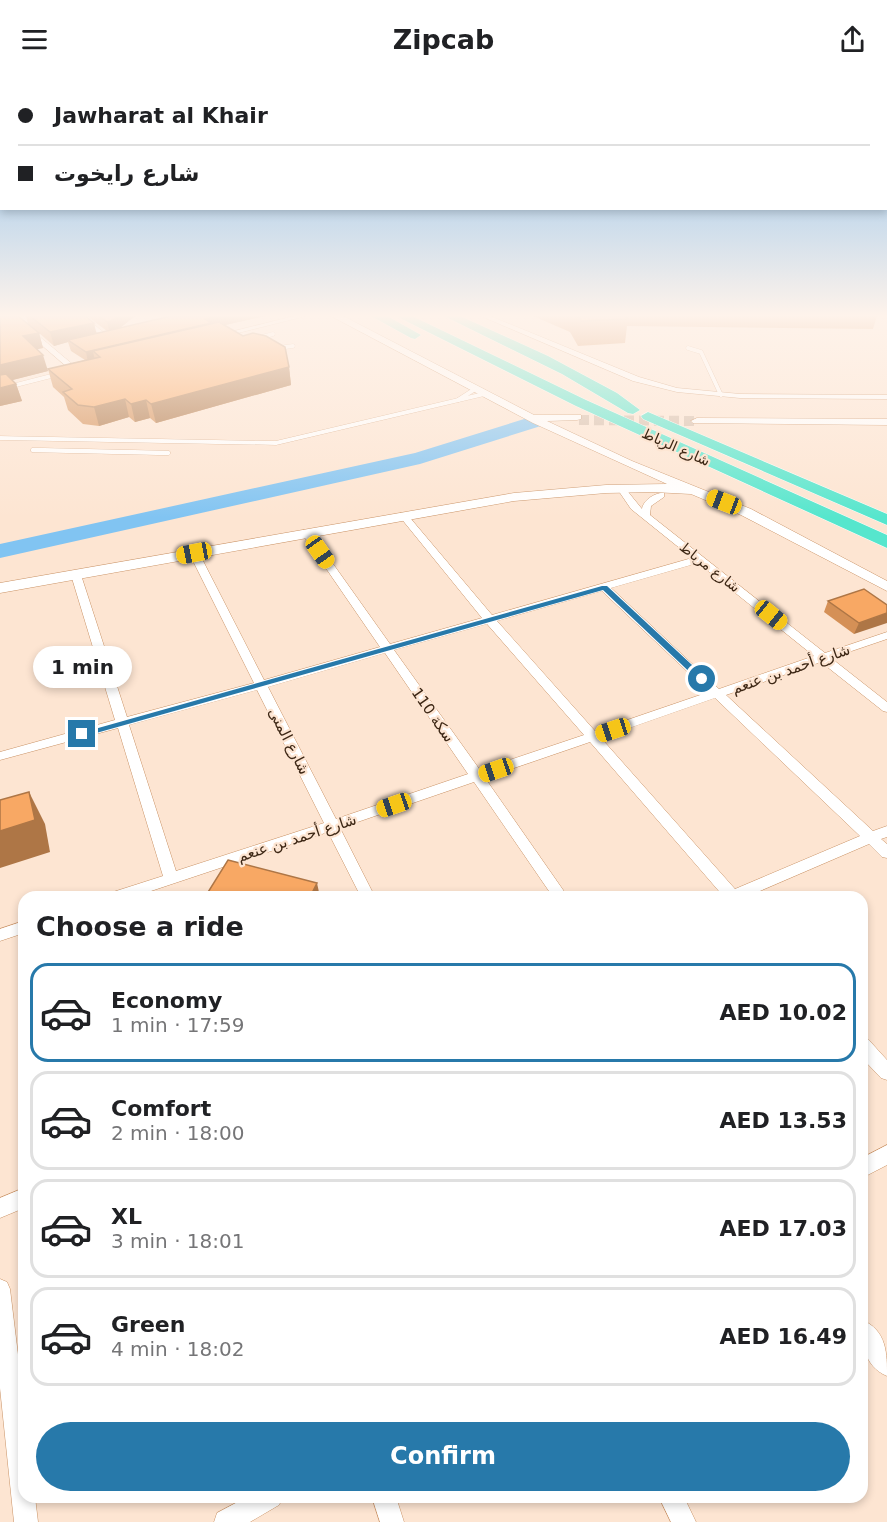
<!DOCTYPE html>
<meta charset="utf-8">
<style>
body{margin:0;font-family:"DejaVu Sans","Noto Sans Arabic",sans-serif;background:#f6f6f6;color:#202124;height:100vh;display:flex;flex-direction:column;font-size:22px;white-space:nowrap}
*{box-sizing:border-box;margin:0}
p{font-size:20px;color:#757577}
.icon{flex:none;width:33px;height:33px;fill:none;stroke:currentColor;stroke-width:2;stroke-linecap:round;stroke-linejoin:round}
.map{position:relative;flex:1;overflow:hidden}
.drawer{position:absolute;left:18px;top:813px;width:850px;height:612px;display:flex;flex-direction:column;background:#fff;border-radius:18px;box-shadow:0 3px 9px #0003}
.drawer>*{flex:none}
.top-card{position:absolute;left:0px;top:0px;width:888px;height:132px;box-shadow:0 3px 9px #0003;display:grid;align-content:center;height:132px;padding:0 18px;background:#fff}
.end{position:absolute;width:27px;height:27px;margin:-14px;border:8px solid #2779aa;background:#fff;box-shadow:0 0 0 3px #fff}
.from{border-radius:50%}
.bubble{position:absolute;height:42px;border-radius:21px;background:#fff;box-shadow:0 3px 9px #0003;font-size:20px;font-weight:700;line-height:42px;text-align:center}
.car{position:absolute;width:18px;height:36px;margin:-18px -9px;border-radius:8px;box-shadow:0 0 4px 2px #0007;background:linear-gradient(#f5c518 24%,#345 0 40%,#f5c518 0 76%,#345 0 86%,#f5c518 0)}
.top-card b{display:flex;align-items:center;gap:21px;height:57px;font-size:22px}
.top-card b+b{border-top:2px solid #e0e0e0}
.top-card i{width:15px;height:15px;background:#202124}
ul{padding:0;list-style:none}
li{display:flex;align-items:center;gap:18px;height:99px;margin:0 12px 9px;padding:0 6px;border:3px solid #e0e0e0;border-radius:18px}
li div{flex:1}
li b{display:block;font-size:22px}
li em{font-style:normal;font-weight:700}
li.selected{border-color:#2779aa}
li>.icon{width:54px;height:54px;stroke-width:1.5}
h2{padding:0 18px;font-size:27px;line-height:72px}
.cta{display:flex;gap:12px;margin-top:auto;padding:12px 18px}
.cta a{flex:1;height:69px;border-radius:36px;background:#2779aa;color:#fff;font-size:24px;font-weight:700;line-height:69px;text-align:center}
header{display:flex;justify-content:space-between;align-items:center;height:78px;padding:0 18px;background:#fff;font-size:27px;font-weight:700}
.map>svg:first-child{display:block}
</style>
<header><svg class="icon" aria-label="menu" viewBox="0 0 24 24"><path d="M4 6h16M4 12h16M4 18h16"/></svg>Zipcab<svg class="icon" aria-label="share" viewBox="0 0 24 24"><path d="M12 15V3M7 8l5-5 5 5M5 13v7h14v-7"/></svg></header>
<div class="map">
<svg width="887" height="1444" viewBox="0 0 887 1444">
<rect width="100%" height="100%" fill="#fde5d2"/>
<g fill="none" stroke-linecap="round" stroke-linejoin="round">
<path fill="#81c4f2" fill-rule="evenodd" d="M537,337L544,339L547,343L544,347L420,386L0,480V466L415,375Z"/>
<path stroke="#d7bfac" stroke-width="10" stroke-dasharray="10 5" stroke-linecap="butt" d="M579,342L697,343"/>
<g stroke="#c99265" stroke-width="4.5">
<g id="lane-far1">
<path d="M258,260L273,256"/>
<path d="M278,270L293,268"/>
<path d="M688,270L701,274L721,317"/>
<path d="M0,311L59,296"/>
<path d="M458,322L475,311"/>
<path d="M0,360L276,365L484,316"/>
</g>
</g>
<g stroke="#c99265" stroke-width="5">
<path id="lane" d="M33,372L168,375"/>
</g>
<g stroke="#c99265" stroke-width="1">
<g id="street">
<path d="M8,238H15L77,290L85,288L89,290L73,294Z"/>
<path d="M76,238H83L111,260L106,261Z"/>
<path d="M294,238H306L218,260L215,258Z"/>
<path d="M481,238H490L639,299L677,310L740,316L887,317V321L740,320L677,314L633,303Z"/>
<path d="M619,410H625L642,431C643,422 656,414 664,415V419L651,428L650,437L825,575L887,554V561L831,580L887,624V634L883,633L821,584L726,617L873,753L887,748V759L881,761L887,766V780L882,779L869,766L746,819H724L590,664L485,700L568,819H553L474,704L340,750L375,819H361L328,754L133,819H108L110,815L163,798L118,650L0,682V674L115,642L71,497L72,495L76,494L81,497L127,639L254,605L189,475L191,473L199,475L264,602L380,569L301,454L303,452H309L390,566L482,540L400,439V435H406L492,537L692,480L631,431L618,412ZM698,485L814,578L719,611L611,510ZM602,513L709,614L595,653L497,543ZM487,546L584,657L480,692L394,572ZM385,575L468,696L336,741L268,609ZM257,612L324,745L176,793L129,647ZM715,620L860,758L735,811L601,660Z"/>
<path d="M24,843V855L0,863V851Z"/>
<path d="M862,959L868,961L887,982V1002L881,1000L862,980Z"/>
<path d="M887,1067V1087L862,1100V1080Z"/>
<path d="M24,1110V1130L0,1140V1120Z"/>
<path d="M0,1201L7,1204L10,1211L24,1326V1419H35L38,1444H14L0,1310Z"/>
<path d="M862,1242C887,1252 887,1276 887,1298C863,1288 862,1264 862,1242Z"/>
<path d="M247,1419H283L279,1427L250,1444H214L217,1435Z"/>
<path d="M372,1419H396L404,1444H380Z"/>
<path d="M659,1419H684L696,1444H671Z"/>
</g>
</g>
<g stroke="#c99265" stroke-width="1">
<g id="secondary">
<path d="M331,238H343L534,337H581V341L577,342L547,343L632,383L751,431L887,503V513L741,437L691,416L653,414L606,415L514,423L0,515V505L514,415L606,407L667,406L533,345Z"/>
<path d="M697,340L887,341V347L693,345L691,343Z"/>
</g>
</g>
<g stroke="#fff" stroke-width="1">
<g id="highway">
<path d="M371,238H387L421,257L415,261L411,260Z"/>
<path d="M396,238H412L586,322L887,457V470L576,328Z"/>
<path d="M444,238H460L548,278L617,315L640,332L633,336L628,335L562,296Z"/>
<path d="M648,334L887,436V447L643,341L641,338Z"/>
</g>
</g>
<use href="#lane-far1" stroke="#fff" stroke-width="4"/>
<use href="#lane" stroke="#fff" stroke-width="4.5"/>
<use href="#street" fill="#fff" fill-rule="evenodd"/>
<use href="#secondary" fill="#fff" fill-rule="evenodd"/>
<use href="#highway" fill="#56e6cd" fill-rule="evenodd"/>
</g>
<g fill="#d59056">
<path d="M0,238L28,246L26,238H85L94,245L96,256L107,253L87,238H135L120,250L171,238H265L225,247L289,289L291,307L156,345L150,340L135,344L129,339L99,348L83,346L68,332L64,319L53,309L48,291L85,282L71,273L68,264L54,268L39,255L43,270L37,271L48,293L12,302L16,306L22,323L0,328Z"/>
<path d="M533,238H877L873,251L627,248L625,265L578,268L570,254Z"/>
<path d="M828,523L887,527L854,556L824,534Z"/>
</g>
<g fill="#ae7646">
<path d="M119,238H135L116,253L110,255L107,244Z"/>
<path d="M217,238H265L212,250L100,279L93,273L95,283L88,285L86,274Z"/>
<path d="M94,245L97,258L68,262V264L54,268L50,254Z"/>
<path d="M39,255L43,270L28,273L23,258Z"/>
<path d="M43,277L48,293L5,304L0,307V287Z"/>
<path d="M289,289L291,307L156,345L151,326Z"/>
<path d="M16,306L22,323L0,328V310Z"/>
<path d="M125,321L129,339L99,348L94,329Z"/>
<path d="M146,322L150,340L135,344L131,326Z"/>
<path d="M887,535V545L854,556L859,545Z"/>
<path d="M29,714L45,746L50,774L0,790V753Z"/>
<path d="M317,805L320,819H310Z"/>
</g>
<g fill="#f8a864" stroke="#ae7646" stroke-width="1.5">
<path d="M0,238H18L39,255L23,258L43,277L0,287Z"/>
<path d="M30,238H85L94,245L50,254Z"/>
<path d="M99,238H119L113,242L107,244Z"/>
<path d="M171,238H217L205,241L211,245L86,274L68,262Z"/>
<path d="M578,238H625L628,241L581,243Z"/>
<path d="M219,244L243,258L253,255L266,258L285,269L289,289L151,326L146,322L131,326L125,321L94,329L78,327L63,314L72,311L48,291L100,279L93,273Z"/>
<path d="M6,296L16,306L0,310V297Z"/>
<path d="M864,511L887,527V535L859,545L828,523Z"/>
<path d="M29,714L35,742L0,753V722Z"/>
<path d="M228,782L317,805L310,819H205Z"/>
</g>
<linearGradient id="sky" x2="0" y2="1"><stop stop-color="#7fbaec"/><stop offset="0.54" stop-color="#fef3eb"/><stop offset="1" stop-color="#fef3eb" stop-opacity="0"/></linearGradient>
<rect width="887" height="440" fill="url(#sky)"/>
<path fill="#2779aa" d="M602,508H607L705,599V603H699L603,512L82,659L77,656Z"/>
<g text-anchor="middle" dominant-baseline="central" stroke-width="4.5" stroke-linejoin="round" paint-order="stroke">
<g font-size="14" fill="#3d2715" stroke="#fde5d2">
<text transform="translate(676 369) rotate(24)">شارع الرباط</text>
<text transform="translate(710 489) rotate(38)">شارع مرباط</text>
</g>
<g font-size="15" fill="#3d2715" stroke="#fde5d2">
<text transform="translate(791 591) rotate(-19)">شارع أحمد بن عنعم</text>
<text transform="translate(433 637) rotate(55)">سكة 110</text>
<text transform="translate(289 663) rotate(63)">شارع المنى</text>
<text transform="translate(297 760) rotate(-18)">شارع أحمد بن عنعم</text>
</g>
</g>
</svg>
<i class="end from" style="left:702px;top:601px"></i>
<i class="end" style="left:82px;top:656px"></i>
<div class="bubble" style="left:33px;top:568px;width:99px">1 min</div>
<i class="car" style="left:724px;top:424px;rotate:291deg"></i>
<i class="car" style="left:320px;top:474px;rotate:145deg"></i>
<i class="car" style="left:194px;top:475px;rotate:259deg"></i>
<i class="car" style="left:771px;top:537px;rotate:129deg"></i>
<i class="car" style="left:613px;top:652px;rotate:252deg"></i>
<i class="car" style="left:496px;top:692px;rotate:251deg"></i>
<i class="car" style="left:394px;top:727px;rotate:251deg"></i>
<div class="top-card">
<b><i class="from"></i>Jawharat al Khair</b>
<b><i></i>شارع رايخوت</b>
</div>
<section class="drawer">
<h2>Choose a ride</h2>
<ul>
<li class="selected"><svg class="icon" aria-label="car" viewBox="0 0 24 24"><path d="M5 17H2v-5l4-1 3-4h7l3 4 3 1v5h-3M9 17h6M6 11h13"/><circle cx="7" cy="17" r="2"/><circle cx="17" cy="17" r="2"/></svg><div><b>Economy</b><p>1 min · 17:59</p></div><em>AED 10.02</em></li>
<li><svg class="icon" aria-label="car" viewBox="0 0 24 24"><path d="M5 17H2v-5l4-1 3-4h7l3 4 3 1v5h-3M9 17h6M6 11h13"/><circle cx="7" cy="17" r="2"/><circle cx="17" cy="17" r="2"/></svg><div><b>Comfort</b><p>2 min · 18:00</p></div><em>AED 13.53</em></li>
<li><svg class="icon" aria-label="car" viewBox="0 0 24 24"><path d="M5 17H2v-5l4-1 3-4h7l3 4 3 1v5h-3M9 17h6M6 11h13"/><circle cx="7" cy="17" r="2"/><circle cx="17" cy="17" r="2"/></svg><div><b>XL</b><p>3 min · 18:01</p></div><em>AED 17.03</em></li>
<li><svg class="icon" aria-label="car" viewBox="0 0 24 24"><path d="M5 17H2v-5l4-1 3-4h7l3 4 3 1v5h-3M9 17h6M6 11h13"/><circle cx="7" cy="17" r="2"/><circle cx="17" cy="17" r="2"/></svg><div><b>Green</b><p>4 min · 18:02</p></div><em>AED 16.49</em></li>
</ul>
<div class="cta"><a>Confirm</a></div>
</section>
</div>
